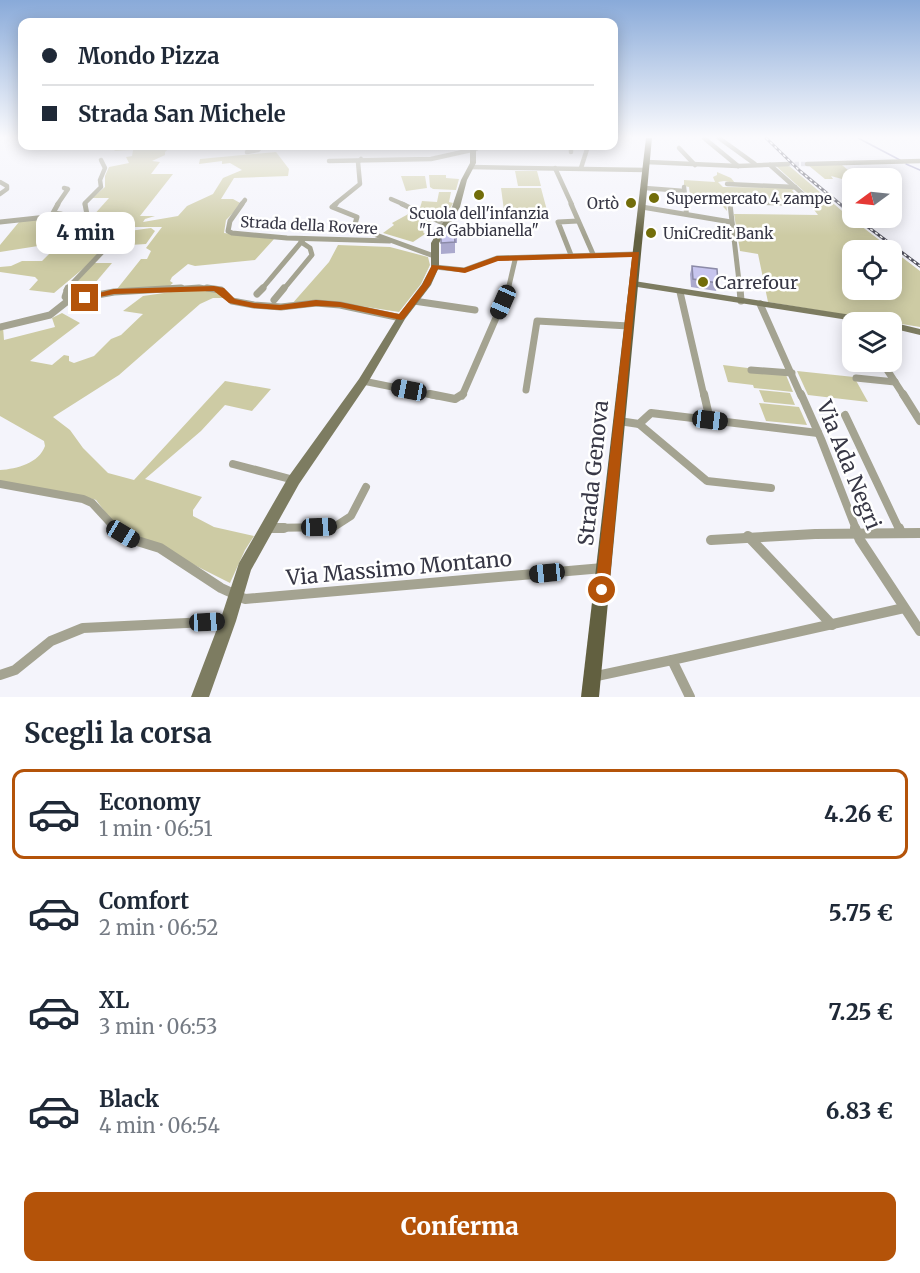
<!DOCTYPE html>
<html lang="it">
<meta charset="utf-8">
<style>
body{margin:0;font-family:Merriweather,serif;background:#f2f2f3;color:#1f2937;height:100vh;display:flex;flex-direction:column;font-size:22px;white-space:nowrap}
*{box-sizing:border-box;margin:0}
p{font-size:20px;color:#747a83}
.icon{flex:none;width:33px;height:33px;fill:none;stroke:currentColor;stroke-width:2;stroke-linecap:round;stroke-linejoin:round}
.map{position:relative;height:697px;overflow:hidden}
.drawer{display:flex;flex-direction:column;background:#fff;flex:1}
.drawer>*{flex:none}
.hud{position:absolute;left:18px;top:18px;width:600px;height:132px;border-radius:12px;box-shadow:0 3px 15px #0003;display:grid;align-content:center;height:132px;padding:0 24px;background:#fff}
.needle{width:39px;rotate:255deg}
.controls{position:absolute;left:842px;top:168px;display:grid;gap:12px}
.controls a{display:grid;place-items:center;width:60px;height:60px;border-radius:12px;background:#fff;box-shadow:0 3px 15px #0003;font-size:30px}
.end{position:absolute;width:27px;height:27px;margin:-14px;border:8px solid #b45309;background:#fff;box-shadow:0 0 0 3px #fff}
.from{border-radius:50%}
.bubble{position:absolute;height:42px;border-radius:12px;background:#fff;box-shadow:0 3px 15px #0003;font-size:20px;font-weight:800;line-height:42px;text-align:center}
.car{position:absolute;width:18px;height:36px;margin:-18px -9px;border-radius:8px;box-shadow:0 0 4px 2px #0007;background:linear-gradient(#222 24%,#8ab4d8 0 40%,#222 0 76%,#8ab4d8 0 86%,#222 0)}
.hud b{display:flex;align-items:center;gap:21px;height:57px;font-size:22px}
.hud b+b{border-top:2px solid #e0e1e3}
.hud i{width:15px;height:15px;background:#1f2937}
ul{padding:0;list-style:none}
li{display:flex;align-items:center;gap:18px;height:90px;margin:0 12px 9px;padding:0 12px;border:3px solid transparent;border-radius:12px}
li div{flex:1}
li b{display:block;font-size:22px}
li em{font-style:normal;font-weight:800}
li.on{border-color:#b45309}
li>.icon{width:54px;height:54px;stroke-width:1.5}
h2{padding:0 24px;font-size:27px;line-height:72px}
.cta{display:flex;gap:12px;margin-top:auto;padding:12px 24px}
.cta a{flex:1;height:69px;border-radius:12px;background:#b45309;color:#fff;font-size:24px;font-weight:800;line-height:69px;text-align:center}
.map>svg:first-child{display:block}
</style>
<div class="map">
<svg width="920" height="697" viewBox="0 0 920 697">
<rect width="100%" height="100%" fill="#f4f4fb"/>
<g fill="#cdcba4" fill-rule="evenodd">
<path d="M113,146H172L165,152V155L152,161L160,162L151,174H173L140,216H155L145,219L143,222L178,216L187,206L213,194L223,178L242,170L230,163L222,164V161L199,164L200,159L276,152L289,169L288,176L234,178L221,199H233L242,204L226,220L224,233L274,239L255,260L195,266L188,264L172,277L170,281L173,283L167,288L117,289L141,259H147L151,251L146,248L162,227H132L131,225L117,229L104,237H110L105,244L85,243L83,241L92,217L109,198H92L105,187V176L109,167L129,163L126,157L132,156L133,150L114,151L119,146Z"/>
<path d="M787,164L848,216L920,271V327L768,302L758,254L740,251L734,214L818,215L811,206H820L775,165ZM852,250H891V290H852Z"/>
<path d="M808,165H842L849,171L869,170L874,174L866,175L869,177L842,179L831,176L833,179H825Z"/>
<path d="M515,171H537L541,186H518Z"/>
<path d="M717,172L731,178L735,183L724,181L718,182L723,187L791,188L795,190H792L795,194L803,197L800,198L807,203L731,200L726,202L727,211L716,199L690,196L689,187L684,186V180L715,182L713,177L717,175Z"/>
<path d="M429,175H446V178L459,179L456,190L433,189L430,187Z"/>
<path d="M401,176H425L427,188L406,191Z"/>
<path d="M501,188H541L549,218H505Z"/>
<path d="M439,192H451L449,202L453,203L443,223L422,213L420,208L422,201L437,202Z"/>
<path d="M412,212L432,221L423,232L425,234L413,242L383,233L394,225L392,223Z"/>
<path d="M34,219H70L60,232L50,234L38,246L0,252V245L19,222Z"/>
<path d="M86,222L77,244L103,249L97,257L54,293L29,290L38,280L35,277L0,272V267L11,266L22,261H42L54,249H66Z"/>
<path d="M151,228L155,231L146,244L130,245L134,240H127L124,243L109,244L122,232Z"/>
<path d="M338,245L390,247L428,257L430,265L421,284L399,312L341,303L291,305L329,262Z"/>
<path d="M94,263H112L84,296H68V291Z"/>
<path d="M192,289L218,291L225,298H213L200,304L119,375L53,417L70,430L83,448L108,473L134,480L225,381L271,389L252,411L225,405L201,431L145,479L202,497L193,510V516L214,527L254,536L245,550L230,583L115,525L96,500L83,496L0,482V470C17,469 39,463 45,446L44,441L0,416V328L3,327L4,340L55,327L52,318L62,313L80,323L30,361L52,365L64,355L69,356V361L74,363L94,356L111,339L121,335L143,314L123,311L143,296Z"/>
<path d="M723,365L748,368L750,371L786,375L793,392L754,388L753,385L728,382Z"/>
<path d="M797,371L854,377L868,402L808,395Z"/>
<path d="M759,390L790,393L795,405L764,402Z"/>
<path d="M759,403L799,407L807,425L766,421Z"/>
</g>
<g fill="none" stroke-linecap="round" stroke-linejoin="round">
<g stroke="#9c9ac2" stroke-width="1.5">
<path d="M858,138L900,160"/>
<path d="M906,164L920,170"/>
</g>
<path stroke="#ceced7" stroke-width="4.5" stroke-dasharray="4.5 2" stroke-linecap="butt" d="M788,164H807"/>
<g stroke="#a4a391" stroke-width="4.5">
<path d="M704,138L738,166"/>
<path d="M719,138L755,164"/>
<path d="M571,146V152"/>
<path d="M679,148L695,165"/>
<path d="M247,152L258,150L262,146"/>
<path d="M329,161L431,159L476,149L480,146"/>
<path d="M647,162L738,166L788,164"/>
<path d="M807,164L920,161"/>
<path d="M471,167L646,170"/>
<path d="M555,168L572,205"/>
<path d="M581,168L588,146"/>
<path d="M0,182L7,186V189L0,194"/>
<path d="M727,184L795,187"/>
<path d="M684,187L686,205"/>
<path d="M645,188L684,191"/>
<path d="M391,199L405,205"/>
<path d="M57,205L68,189L64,188"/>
<path d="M85,205V203L101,187L100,180L105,168L101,160"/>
<path d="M241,205L245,200"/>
<path d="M334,205L360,184L358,162L361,159"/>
<path d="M730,205V202L814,204L770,165"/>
</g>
<g stroke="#a4a391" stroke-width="5">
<path d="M58,204L53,213L61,214"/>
<path d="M85,204L88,220"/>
<path d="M242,204L230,221L228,231L232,233L287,238L390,241"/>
<path d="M336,204L332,207L357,217L355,224L357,228L434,256"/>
<path d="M402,204L447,225"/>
<path d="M571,204L593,254"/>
<path d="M730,204L740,290"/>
<path d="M642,207L731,222"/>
<path d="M686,213L687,204"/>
<path d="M0,222L56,216L88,220L80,244L106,248L66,290"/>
<path d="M571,255L558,222L578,221"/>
<path d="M435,267L464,270L497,258L636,254"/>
<path d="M156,290L199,287L218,290"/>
<path d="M261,290L303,240"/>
<path d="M283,290L312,255L310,248L301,242"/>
<path d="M508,290L515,260"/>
</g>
<g stroke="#a4a391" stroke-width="7">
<path d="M68,288L65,297L69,300"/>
<path d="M207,288L221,290L232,301L254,305L281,307L316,303L340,305L401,318"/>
<path d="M740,288L741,301"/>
<path d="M680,292L704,396"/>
<path d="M257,294L263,288"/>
<path d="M69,300L114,292L181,288"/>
<path d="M274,300L284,288"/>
<path d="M414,301L475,310"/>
<path d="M760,304L801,396"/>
<path d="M0,327L50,315L69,300"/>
<path d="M882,362L904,396"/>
<path d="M751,370L792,373"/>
<path d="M856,378L895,382"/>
<path d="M363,381L437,396"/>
<path d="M526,390L537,321L629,326"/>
<path d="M462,396L509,288"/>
</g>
<g stroke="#a4a391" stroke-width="8">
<path d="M430,394L455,399L463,394"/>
<path d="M704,394L710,420"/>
<path d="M801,394L821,439L856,529"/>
<path d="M903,394L920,421"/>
<path d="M845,415L899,529"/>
<path d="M619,421L639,424L651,413L818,433"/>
<path d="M639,424L707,481L771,488"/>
<path d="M233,464L294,480"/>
<path d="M0,484L83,499L92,503L116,529"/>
<path d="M266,528L334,527L351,516L366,487"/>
</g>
<g stroke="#a4a391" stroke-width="10">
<path d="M113,528L134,540L160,548L221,588L245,599L603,568"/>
<path d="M266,528H284"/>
<path d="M855,528L860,540L920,631"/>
<path d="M899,528L901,533"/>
<path d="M748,536L832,625"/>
<path d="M711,540L815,534L920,533"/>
<path d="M0,675L15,670L51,641L83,628L228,621"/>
<path d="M592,677L672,660"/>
<path d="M690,697L672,660L904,608"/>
</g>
<g fill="#7d7c61" fill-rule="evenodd">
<path d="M466,146H472L476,150V163L467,180L460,207L439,243V267L431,285L405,319L367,384L299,484L251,570L236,621L209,697H191L220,621L239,563L289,476L359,379L398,316L422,284L431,267V243L452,207L461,180L470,163V150Z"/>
<path d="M634,281L877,319L882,322H861L631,286L629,284L631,282Z"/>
<path d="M889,322H891L920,329V335L891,328V322Z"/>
</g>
<path fill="#626040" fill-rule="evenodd" d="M646,138H652L599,697H581Z"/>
<g stroke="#52525f" stroke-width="3">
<g id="rail">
<path d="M766,138L800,171L852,214"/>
<path d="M856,218L920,266"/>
</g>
</g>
<use href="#rail" stroke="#fff" stroke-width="1.5" stroke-dasharray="3" stroke-linecap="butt"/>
</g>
<g fill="#aba9cd">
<path d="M457,232V243H455V253L441,254V233Z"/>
<path d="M692,266L718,283L716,291L691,287L690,274Z"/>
</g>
<g fill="#c7c5ee" stroke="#8b8aa7" stroke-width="1.5">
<path d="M457,226V232H454L455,242L441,243V233L444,228Z"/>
<path d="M692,266L717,269L718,283L693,279Z"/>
</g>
<linearGradient id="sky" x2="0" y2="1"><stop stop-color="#89aad9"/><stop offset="0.58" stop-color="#fafafd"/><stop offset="1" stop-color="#fafafd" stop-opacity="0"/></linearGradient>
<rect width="920" height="236" fill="url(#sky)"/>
<path fill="#b45309" d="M639,252L609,590L607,595L602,597L597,595L595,590L632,257L498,261L465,273L438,269L430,285L404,319L401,320L340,307L316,306L280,310L254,308L229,303L214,291L114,294L85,300L80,298L114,289L214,286L224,288L235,299L254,303L280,305L316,300L340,302L399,314L422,285L432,265L464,268L497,256Z"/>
<g fill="#726d0a" stroke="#fff" stroke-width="2">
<circle cx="479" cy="195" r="6"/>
<circle cx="654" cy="198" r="6"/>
<circle cx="631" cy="203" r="6"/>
<circle cx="651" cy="233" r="6"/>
<circle cx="703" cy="282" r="6"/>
</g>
<g text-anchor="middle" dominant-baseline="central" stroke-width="5" stroke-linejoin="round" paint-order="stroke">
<g font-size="15" fill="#373745" stroke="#fff" text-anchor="start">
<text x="666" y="198">Supermercato 4 zampe</text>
<text x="619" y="203" text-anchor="end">Ortò</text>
<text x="479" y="213" text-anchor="middle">Scuola dell'infanzia<tspan x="479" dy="17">"La Gabbianella"</tspan></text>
<text x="663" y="233">UniCredit Bank</text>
</g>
<g font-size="15" fill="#373745" stroke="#fff">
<text transform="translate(309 225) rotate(3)">Strada della Rovere</text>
</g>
<g font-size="18" fill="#373745" stroke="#fff" text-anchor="start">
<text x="715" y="282">Carrefour</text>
</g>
<g font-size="21" fill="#373745" stroke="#fff">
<text transform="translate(849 465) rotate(68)">Via Ada Negri</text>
<text transform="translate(593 473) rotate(-84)">Strada Genova</text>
<text transform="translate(399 568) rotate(-5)">Via Massimo Montano</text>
</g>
</g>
</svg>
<div class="controls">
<a><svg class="needle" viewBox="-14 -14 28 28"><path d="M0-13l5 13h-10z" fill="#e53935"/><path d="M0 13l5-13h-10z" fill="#747a83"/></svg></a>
<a><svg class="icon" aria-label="locate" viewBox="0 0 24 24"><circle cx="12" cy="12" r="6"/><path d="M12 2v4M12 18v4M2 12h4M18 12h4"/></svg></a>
<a><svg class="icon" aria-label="layers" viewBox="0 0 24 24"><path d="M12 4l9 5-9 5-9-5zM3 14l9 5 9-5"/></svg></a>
</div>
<i class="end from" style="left:602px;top:590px"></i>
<i class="end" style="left:85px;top:298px"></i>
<div class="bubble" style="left:36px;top:212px;width:99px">4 min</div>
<i class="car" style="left:503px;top:302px;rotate:204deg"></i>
<i class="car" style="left:409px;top:390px;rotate:281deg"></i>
<i class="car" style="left:710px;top:420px;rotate:97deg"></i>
<i class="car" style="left:319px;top:527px;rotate:88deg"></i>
<i class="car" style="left:123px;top:534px;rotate:121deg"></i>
<i class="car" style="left:547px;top:573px;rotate:264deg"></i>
<i class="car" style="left:207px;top:622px;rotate:87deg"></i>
<div class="hud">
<b><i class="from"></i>Mondo Pizza</b>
<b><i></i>Strada San Michele</b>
</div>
</div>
<section class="drawer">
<h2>Scegli la corsa</h2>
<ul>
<li class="on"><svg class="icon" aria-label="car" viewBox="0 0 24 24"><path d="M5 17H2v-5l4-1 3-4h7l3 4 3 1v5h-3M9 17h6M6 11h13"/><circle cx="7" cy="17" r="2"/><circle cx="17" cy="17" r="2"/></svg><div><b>Economy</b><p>1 min · 06:51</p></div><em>4.26 €</em></li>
<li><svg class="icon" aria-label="car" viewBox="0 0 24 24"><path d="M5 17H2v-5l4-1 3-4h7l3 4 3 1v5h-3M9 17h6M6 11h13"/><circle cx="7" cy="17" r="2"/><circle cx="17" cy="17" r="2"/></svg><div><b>Comfort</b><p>2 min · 06:52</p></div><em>5.75 €</em></li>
<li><svg class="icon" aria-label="car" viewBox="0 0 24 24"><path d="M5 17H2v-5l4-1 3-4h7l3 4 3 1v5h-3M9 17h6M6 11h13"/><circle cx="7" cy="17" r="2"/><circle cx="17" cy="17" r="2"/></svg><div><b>XL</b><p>3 min · 06:53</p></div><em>7.25 €</em></li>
<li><svg class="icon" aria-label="car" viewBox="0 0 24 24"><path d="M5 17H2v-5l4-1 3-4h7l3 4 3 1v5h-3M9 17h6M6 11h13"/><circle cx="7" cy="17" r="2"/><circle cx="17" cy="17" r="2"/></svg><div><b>Black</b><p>4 min · 06:54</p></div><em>6.83 €</em></li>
</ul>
<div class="cta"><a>Conferma</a></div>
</section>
